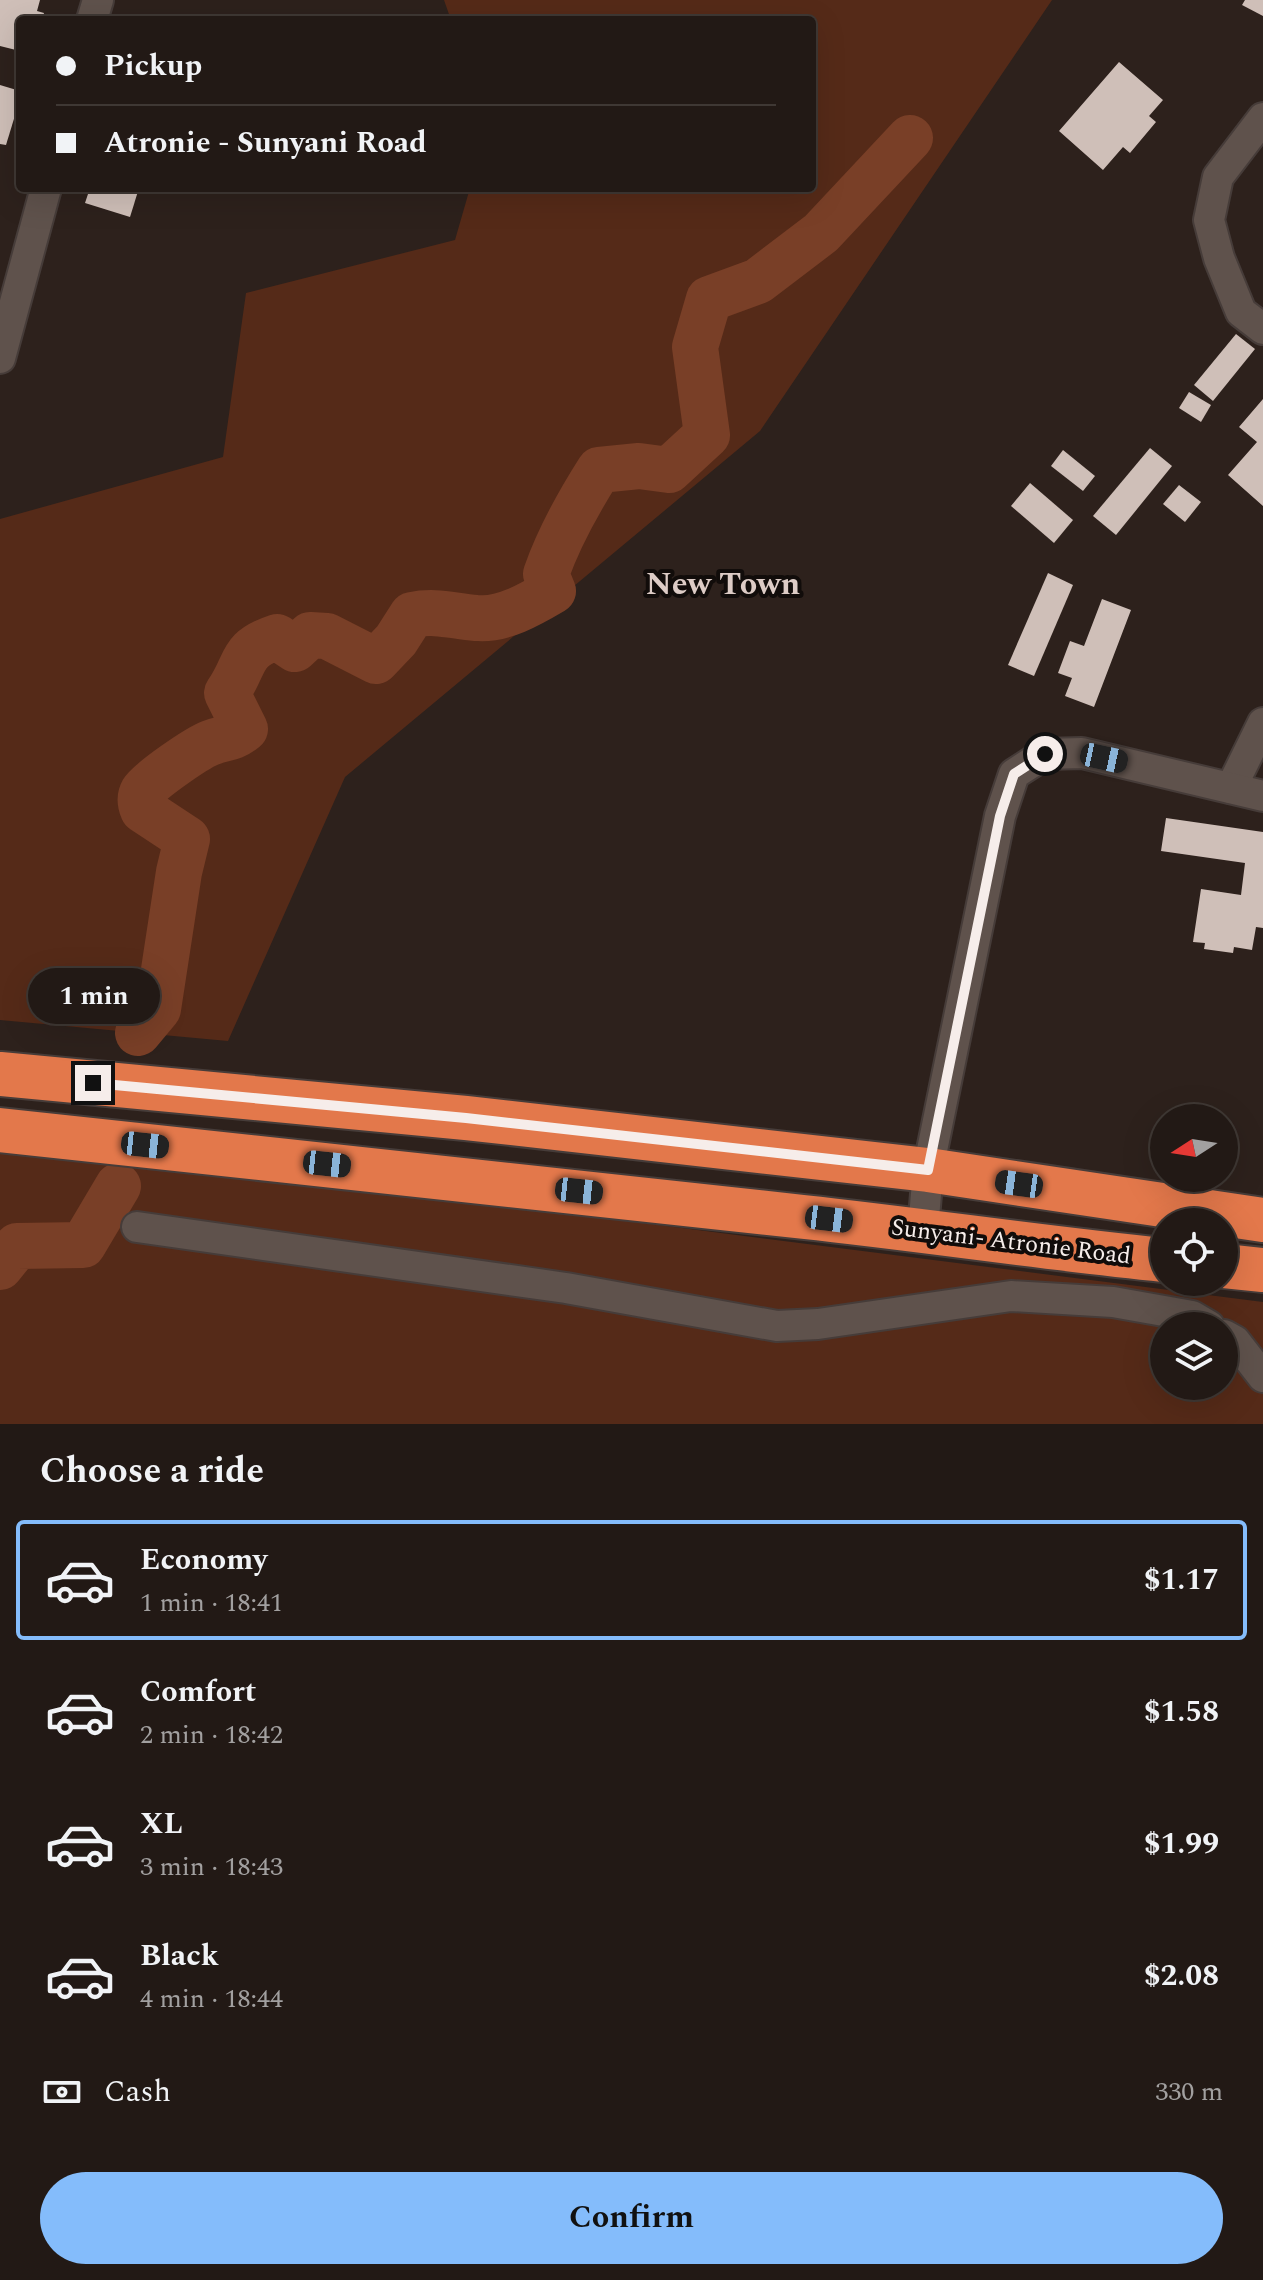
<!DOCTYPE html>
<meta charset="utf-8">
<style>
body{margin:0;font-family:Spectral,serif;background:#2e2622;color:#f1f3f6;height:100vh;display:flex;flex-direction:column;font-size:30px;white-space:nowrap}
*{box-sizing:border-box;margin:0}
p{font-size:26px;color:#a2a0a0}
.icon{flex:none;width:44px;height:44px;fill:none;stroke:currentColor;stroke-width:2;stroke-linecap:round;stroke-linejoin:round}
.map{position:relative;height:1424px;overflow:hidden}
.side{display:flex;flex-direction:column;background:#221915;flex:1}
.side>*{flex:none}
.top-card{position:absolute;left:16px;top:16px;width:800px;height:176px;border-radius:8px;box-shadow:0 8px 32px #0002,0 0 0 2px #3f3834;display:grid;align-content:center;height:176px;padding:0 40px;background:#221915}
.needle{width:52px;rotate:258deg}
.tools{position:absolute;left:1150px;top:1104px;display:grid;gap:16px}
.tools a{display:grid;place-items:center;width:88px;height:88px;border-radius:50%;background:#221915;box-shadow:0 8px 32px #0002,0 0 0 2px #3f3834;font-size:40px}
.end{position:absolute;width:36px;height:36px;margin:-18px;border:10px solid #f6edea;background:#111;box-shadow:0 0 0 4px #111}
.from{border-radius:50%}
.bubble{position:absolute;height:56px;border-radius:28px;background:#221915;box-shadow:0 8px 32px #0002,0 0 0 2px #3f3834;font-size:26px;font-weight:700;line-height:56px;text-align:center}
.car{position:absolute;width:24px;height:48px;margin:-24px -12px;border-radius:10px;box-shadow:0 0 6px 2px #0007;background:linear-gradient(#222 24%,#8ab4d8 0 40%,#222 0 76%,#8ab4d8 0 86%,#222 0)}
.top-card b{display:flex;align-items:center;gap:28px;height:76px;font-size:30px}
.top-card b+b{border-top:2px solid #3f3834}
.top-card i{width:20px;height:20px;background:#f1f3f6}
ul{padding:0;list-style:none}
li{display:flex;align-items:center;gap:24px;height:120px;margin:0 16px 12px;padding:0 24px;border:4px solid transparent;border-radius:8px}
li div{flex:1}
li b{display:block;font-size:30px}
li em{font-style:normal;font-weight:700}
li.selected{border-color:#84bcfb}
li>.icon{width:72px;height:72px;stroke-width:1.5}
h2{padding:0 40px;font-size:36px;line-height:96px}
.pay{display:flex;align-items:center;gap:20px;height:88px;padding:0 40px;font-size:30px}
.pay p{margin-inline-start:auto}
.button{display:flex;gap:16px;margin-top:auto;padding:16px 40px}
.button a{flex:1;height:92px;border-radius:48px;background:#84bcfb;color:#111;font-size:32px;font-weight:700;line-height:92px;text-align:center}
.map>svg:first-child{display:block}
</style>
<div class="map">
<svg width="1263" height="1424" viewBox="0 0 1263 1424">
<rect width="100%" height="100%" fill="#2d211c"/>
<g fill="#552a18" fill-rule="evenodd">
<path d="M444,0H1052L760,431L345,777L228,1041L0,1020V519L223,457L246,293L455,240L470,188H812V20H451Z"/>
<path d="M0,1141L1263,1302V1424H0ZM1164,1326H1224V1386H1164Z"/>
</g>
<g fill="none" stroke-linecap="round" stroke-linejoin="round">
<g stroke="#793f27" stroke-width="46">
<path d="M138,1033L158,1009L179,872L187,839L143,810C140,803 139,798 143,791C149,781 197,748 210,743C225,737 231,740 245,729L227,693C248,663 238,650 277,637L295,649L310,635L327,636L376,661L396,640L412,615C436,610 452,616 476,618C502,621 531,604 553,591L546,574C559,537 578,503 599,470L639,466L669,470L707,435L695,347L709,299L758,281L821,233L910,138"/>
<path d="M0,1267L17,1246L83,1245L118,1186"/>
</g>
</g>
<g fill="#cfbfb8">
<path d="M0,0H40L37,11L44,13L42,20H20V51L0,46Z"/>
<path d="M1245,0H1263V16L1242,5Z"/>
<path d="M1119,62L1163,100L1149,116L1156,122L1130,153L1123,147L1103,170L1059,131Z"/>
<path d="M0,85L20,91V99L6,145L0,144Z"/>
<path d="M90,188H139L130,217L85,203Z"/>
<path d="M1236,334L1255,349L1213,401L1194,385Z"/>
<path d="M1189,392L1211,405L1201,422L1179,408Z"/>
<path d="M1263,399V506L1228,475L1257,442L1239,427Z"/>
<path d="M1150,448L1172,466L1116,535L1093,516Z"/>
<path d="M1063,450L1095,476L1083,491L1051,466Z"/>
<path d="M1030,483L1073,520L1054,543L1011,506Z"/>
<path d="M1179,485L1201,502L1185,522L1163,504Z"/>
<path d="M1048,573L1073,585L1034,676L1008,665Z"/>
<path d="M1102,599L1131,610L1094,707L1065,696L1072,678L1058,673L1070,641L1084,646Z"/>
<path d="M1166,818L1263,832V928L1256,927L1252,950L1234,947L1233,953L1204,949L1205,943L1193,942L1201,889L1241,895L1245,863L1161,851Z"/>
</g>
<g fill="none" stroke-linecap="round" stroke-linejoin="round">
<g stroke="#463c39" stroke-width="34">
<g id="minor">
<path d="M92,20L98,0"/>
<path d="M1263,118L1218,177L1209,220L1219,258L1241,312L1263,329"/>
<path d="M0,358L46,188"/>
<path d="M1231,788L1263,723"/>
<path d="M137,1227L566,1288L777,1326L818,1324L1011,1296L1113,1302L1192,1316L1209,1326"/>
<path d="M923,1230L928,1170L1000,816L1014,774L1045,754L1082,753L1263,796"/>
<path d="M1224,1335L1235,1341L1263,1377"/>
</g>
</g>
<g stroke="#463c39" stroke-width="48">
<g id="highway">
<path d="M0,1074L466,1118L928,1170L1263,1220"/>
<path d="M0,1130C268,1157 536,1186 804,1217C924,1230 1044,1248 1164,1260"/>
<path d="M1224,1266L1263,1270"/>
</g>
</g>
<use href="#minor" stroke="#5f524c" stroke-width="30"/>
<use href="#highway" stroke="#e3784b" stroke-width="44"/>
</g>
<g fill="none" stroke-linecap="round" stroke-linejoin="round">
<path stroke="#f6edea" stroke-width="10" d="M93,1083L466,1118L928,1170L1000,816L1014,774L1045,754"/>
</g>
<g text-anchor="middle" dominant-baseline="central" stroke-width="8" stroke-linejoin="round" paint-order="stroke">
<g font-size="24" fill="#f6edea" stroke="#110c0a">
<text transform="translate(1011 1242) rotate(7)">Sunyani- Atronie Road</text>
</g>
<g font-size="32" font-weight="bold" fill="#ddccc6" stroke="#110c0a">
<text x="723" y="584">New Town</text>
</g>
</g>
</svg>
<div class="tools">
<a><svg class="needle" viewBox="-14 -14 28 28"><path d="M0-13l5 13h-10z" fill="#e53935"/><path d="M0 13l5-13h-10z" fill="#a2a0a0"/></svg></a>
<a><svg class="icon" aria-label="locate" viewBox="0 0 24 24"><circle cx="12" cy="12" r="6"/><path d="M12 2v4M12 18v4M2 12h4M18 12h4"/></svg></a>
<a><svg class="icon" aria-label="layers" viewBox="0 0 24 24"><path d="M12 4l9 5-9 5-9-5zM3 14l9 5 9-5"/></svg></a>
</div>
<i class="end from" style="left:1045px;top:754px"></i>
<i class="end" style="left:93px;top:1083px"></i>
<div class="bubble" style="left:28px;top:968px;width:132px">1 min</div>
<i class="car" style="left:1104px;top:758px;rotate:102deg"></i>
<i class="car" style="left:145px;top:1145px;rotate:96deg"></i>
<i class="car" style="left:327px;top:1164px;rotate:96deg"></i>
<i class="car" style="left:1019px;top:1184px;rotate:278deg"></i>
<i class="car" style="left:579px;top:1191px;rotate:96deg"></i>
<i class="car" style="left:829px;top:1219px;rotate:97deg"></i>
<div class="top-card">
<b><i class="from"></i>Pickup</b>
<b><i></i>Atronie - Sunyani Road</b>
</div>
</div>
<section class="side">
<h2>Choose a ride</h2>
<ul>
<li class="selected"><svg class="icon" aria-label="car" viewBox="0 0 24 24"><path d="M5 17H2v-5l4-1 3-4h7l3 4 3 1v5h-3M9 17h6M6 11h13"/><circle cx="7" cy="17" r="2"/><circle cx="17" cy="17" r="2"/></svg><div><b>Economy</b><p>1 min · 18:41</p></div><em>$1.17</em></li>
<li><svg class="icon" aria-label="car" viewBox="0 0 24 24"><path d="M5 17H2v-5l4-1 3-4h7l3 4 3 1v5h-3M9 17h6M6 11h13"/><circle cx="7" cy="17" r="2"/><circle cx="17" cy="17" r="2"/></svg><div><b>Comfort</b><p>2 min · 18:42</p></div><em>$1.58</em></li>
<li><svg class="icon" aria-label="car" viewBox="0 0 24 24"><path d="M5 17H2v-5l4-1 3-4h7l3 4 3 1v5h-3M9 17h6M6 11h13"/><circle cx="7" cy="17" r="2"/><circle cx="17" cy="17" r="2"/></svg><div><b>XL</b><p>3 min · 18:43</p></div><em>$1.99</em></li>
<li><svg class="icon" aria-label="car" viewBox="0 0 24 24"><path d="M5 17H2v-5l4-1 3-4h7l3 4 3 1v5h-3M9 17h6M6 11h13"/><circle cx="7" cy="17" r="2"/><circle cx="17" cy="17" r="2"/></svg><div><b>Black</b><p>4 min · 18:44</p></div><em>$2.08</em></li>
</ul>
<div class="pay"><svg class="icon" aria-label="cash" viewBox="0 0 24 24"><path d="M3 7h18v10H3z"/><circle cx="12" cy="12" r="2"/></svg>Cash<p>330 m</p></div>
<div class="button"><a>Confirm</a></div>
</section>
